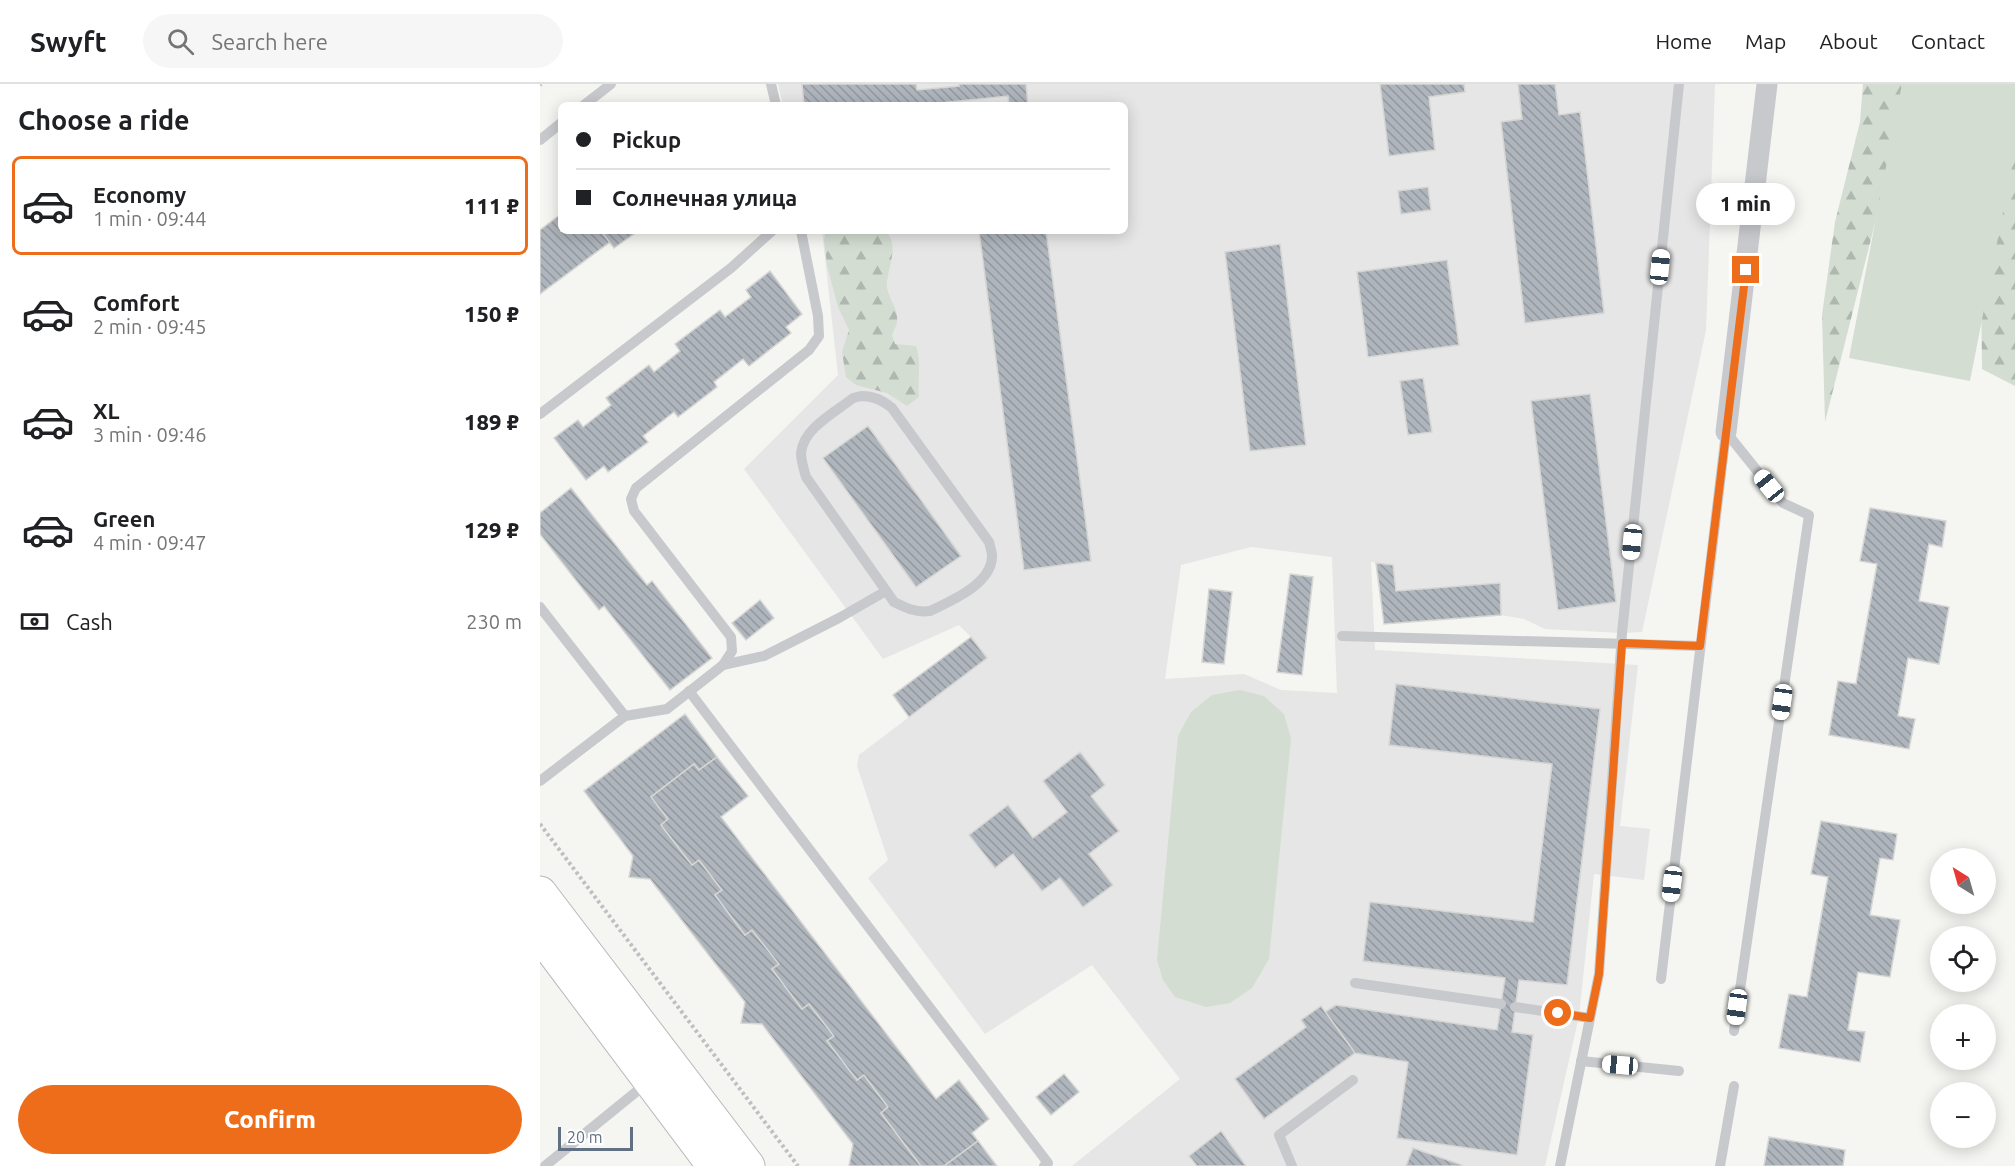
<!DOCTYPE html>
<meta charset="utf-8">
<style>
body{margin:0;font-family:Ubuntu,sans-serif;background:#f6f6f6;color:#202124;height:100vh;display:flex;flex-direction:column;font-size:22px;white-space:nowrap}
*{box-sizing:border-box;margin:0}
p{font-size:20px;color:#757577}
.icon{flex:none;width:33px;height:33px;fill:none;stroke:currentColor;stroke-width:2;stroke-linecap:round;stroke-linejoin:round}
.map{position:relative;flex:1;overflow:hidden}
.details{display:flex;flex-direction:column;background:#fff;width:540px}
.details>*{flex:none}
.hud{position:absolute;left:18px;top:18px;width:570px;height:132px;border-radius:9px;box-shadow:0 3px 15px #0003;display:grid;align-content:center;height:132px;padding:0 18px;background:#fff}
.needle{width:39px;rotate:323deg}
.controls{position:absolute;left:1390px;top:764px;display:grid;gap:12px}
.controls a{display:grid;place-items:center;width:66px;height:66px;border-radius:50%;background:#fff;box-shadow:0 3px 15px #0003;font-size:30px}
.scale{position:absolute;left:18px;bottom:15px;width:75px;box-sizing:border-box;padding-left:6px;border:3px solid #627084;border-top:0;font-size:16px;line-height:21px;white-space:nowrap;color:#627084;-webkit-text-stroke:4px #fff;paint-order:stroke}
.end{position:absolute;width:27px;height:27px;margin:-14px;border:8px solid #ed6d1a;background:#fff;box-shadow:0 0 0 3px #fff}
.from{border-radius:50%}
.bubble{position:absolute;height:42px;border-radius:21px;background:#fff;box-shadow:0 3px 15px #0003;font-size:20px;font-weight:800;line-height:42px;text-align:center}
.car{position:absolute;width:18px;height:36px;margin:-18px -9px;border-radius:8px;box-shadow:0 0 4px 2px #0007;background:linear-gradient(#fff 24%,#345 0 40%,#fff 0 76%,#345 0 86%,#fff 0)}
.hud b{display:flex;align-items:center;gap:21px;height:57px;font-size:22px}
.hud b+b{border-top:2px solid #e0e0e0}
.hud i{width:15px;height:15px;background:#202124}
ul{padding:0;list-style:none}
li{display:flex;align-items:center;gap:18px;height:99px;margin:0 12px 9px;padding:0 6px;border:3px solid transparent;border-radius:9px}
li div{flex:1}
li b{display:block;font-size:22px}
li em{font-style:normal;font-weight:800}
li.current{border-color:#ed6d1a}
li>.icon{width:54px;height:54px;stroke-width:1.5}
h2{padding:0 18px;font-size:27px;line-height:72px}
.pay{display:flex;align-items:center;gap:15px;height:66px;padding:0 18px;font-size:22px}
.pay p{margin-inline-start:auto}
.button{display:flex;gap:12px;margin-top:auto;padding:12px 18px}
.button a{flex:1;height:69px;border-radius:36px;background:#ed6d1a;color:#fff;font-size:24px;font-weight:800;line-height:69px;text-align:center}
header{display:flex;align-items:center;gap:36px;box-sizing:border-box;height:84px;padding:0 30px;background:#fff;border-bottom:2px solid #e0e0e0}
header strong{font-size:28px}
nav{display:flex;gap:33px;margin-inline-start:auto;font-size:21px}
.search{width:420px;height:54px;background:#f6f6f6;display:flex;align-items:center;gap:15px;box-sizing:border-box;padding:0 21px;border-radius:33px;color:#757577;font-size:22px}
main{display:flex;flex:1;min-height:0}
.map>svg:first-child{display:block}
</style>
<header>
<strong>Swyft</strong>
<div class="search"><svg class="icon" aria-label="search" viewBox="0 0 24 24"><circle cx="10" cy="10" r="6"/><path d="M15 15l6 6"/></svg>Search here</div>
<nav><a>Home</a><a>Map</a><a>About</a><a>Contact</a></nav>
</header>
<main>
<section class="details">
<h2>Choose a ride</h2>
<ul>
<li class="current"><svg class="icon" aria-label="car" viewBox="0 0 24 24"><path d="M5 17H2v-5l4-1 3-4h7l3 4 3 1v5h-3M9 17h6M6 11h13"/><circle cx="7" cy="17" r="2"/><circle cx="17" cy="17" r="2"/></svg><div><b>Economy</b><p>1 min · 09:44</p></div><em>111 ₽</em></li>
<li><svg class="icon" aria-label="car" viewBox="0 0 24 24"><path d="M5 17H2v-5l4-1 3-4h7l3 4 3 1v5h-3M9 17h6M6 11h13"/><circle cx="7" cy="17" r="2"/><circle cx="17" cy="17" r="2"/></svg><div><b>Comfort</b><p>2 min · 09:45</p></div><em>150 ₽</em></li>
<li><svg class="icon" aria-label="car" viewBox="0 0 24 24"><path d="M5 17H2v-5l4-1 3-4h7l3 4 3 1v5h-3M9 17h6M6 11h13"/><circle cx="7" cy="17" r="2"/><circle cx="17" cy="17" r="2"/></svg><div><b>XL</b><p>3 min · 09:46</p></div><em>189 ₽</em></li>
<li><svg class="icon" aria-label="car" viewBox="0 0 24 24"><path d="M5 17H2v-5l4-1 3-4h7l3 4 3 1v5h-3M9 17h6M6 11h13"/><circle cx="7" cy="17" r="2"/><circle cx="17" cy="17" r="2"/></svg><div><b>Green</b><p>4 min · 09:47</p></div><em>129 ₽</em></li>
</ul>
<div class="pay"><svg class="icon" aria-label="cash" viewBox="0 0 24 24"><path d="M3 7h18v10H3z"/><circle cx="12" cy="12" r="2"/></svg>Cash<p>230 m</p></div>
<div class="button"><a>Confirm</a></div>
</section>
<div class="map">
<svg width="1475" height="1082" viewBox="0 0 1475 1082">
<defs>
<pattern id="forest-firs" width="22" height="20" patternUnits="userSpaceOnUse" patternTransform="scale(1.5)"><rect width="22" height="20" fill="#d4ddd2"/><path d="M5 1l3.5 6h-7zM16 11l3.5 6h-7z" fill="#afb8b0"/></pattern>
<pattern id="building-back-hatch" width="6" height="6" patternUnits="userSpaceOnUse" patternTransform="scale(1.5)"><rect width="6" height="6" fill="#afb5bc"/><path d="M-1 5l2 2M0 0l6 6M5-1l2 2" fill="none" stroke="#92989e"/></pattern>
</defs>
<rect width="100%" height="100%" fill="#f5f5f1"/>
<path fill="#e5e6e5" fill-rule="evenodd" d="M238,0H1175L1166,246L1102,548L1082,549L1005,545L984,535L961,531L959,499L856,507L853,481L831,478L835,566L1098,581L1080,742L1110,745L1104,796L1054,790L1039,932L1005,1082H532L640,995L552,881L445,950L328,794L348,776L317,682L319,671L447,574L431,553L419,541L343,575L204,385L298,291L282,147H585V21H243ZM711,463L792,473L797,609L741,606L704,590L625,595L641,481Z"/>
<g fill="url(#forest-firs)">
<path d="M1323,0H1370L1285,338L1282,231L1295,138L1320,38Z"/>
<path d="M1475,53V302L1442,285L1441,198Z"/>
<path d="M286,147H346C359,161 349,181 347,197C345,212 359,223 357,238C357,242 353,247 352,251L355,260L376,262C382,278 377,296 379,313L367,322L347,309L316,301L306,293L302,268L309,246L298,223L287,181L284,156Z"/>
</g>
<g fill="#d4ddd2">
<path d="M1362,0H1475V67L1430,297L1309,274Z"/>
<path d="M700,606L724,612L744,630L751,655L729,875L712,904L690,919L666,923L635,913L623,896L617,876L638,652L651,628L672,611Z"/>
</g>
<g fill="url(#building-back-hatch)" stroke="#d6d6d4" stroke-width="1.5">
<path d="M262,0H376L377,6L419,2V0H486L488,21H469L468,12L379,21H264Z"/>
<path d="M840,0H924L925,8L889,13L895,66L849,72Z"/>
<path d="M978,0H1015L1019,31L1040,28L1064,229L985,239L961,38L982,35Z"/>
<path d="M888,103L891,126L861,130L858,107Z"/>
<path d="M21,130V147H61L70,158L0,210V146Z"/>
<path d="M61,147H98L74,164Z"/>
<path d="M439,147H506L551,477L484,486Z"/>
<path d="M740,160L766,361L710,367L685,168Z"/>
<path d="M907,176L919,261L828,273L817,188Z"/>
<path d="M230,187L262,230L246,243L251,249L209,282L203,275L174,298L177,303L138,333L134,328L103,352L108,358L68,388L64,382L46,396L14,354L38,336L43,343L71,321L66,314L109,281L114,288L140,267L135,260L180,226L185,233L211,213L206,206Z"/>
<path d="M883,294L892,348L868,351L860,297Z"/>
<path d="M1050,310L1076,518L1018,526L991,317Z"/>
<path d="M328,342L421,472L376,503L283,374Z"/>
<path d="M31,404L107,501L112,497L172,574L130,606L64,522L59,526L0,450V429Z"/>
<path d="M1330,424L1406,437L1402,463L1389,460L1379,517L1409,523L1399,580L1368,574L1358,632L1375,635L1369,665L1289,651L1298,597L1316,600L1337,480L1320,477Z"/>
<path d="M836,479L853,481L856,507L960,499L961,531L844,540Z"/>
<path d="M750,490L773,493L762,591L737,588Z"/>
<path d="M669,505L692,508L684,580L662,578Z"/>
<path d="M220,516L234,534L206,556L192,539Z"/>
<path d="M431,553L447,574L369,633L353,611Z"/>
<path d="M856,600L1060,625L1027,901L979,896L972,948L993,951L977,1071L857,1054L868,978L815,969L785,928L796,921L957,946L965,894L823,877L830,818L993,838L1012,680L849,661Z"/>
<path d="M145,630L177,673L159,686L154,680L111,713L128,735L121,741L152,781L159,776L182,806L175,811L205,851L212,846L239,880L232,885L262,925L269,920L294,952L287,957L317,996L324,991L348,1023L341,1029L381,1082H309L313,1060L222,940L201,939L205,918L110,795L89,793L93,772L44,707Z"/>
<path d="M540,668L565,701L551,712L579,747L549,770L573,801L543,823L520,794L502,807L473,770L455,784L429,751L468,721L493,754L527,728L503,697Z"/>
<path d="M177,673L208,712L181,733L396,1015L419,996L449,1035L432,1049L438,1057L404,1082H381L341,1029L348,1023L324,991L317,996L287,957L294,952L269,920L262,925L232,885L239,880L212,846L205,851L175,811L182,806L159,776L152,781L121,741L128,735L111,713L154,680L159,686Z"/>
<path d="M1281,737L1357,750L1353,776L1340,774L1330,831L1360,836L1350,893L1318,888L1308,946L1325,948L1320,978L1239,964L1249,910L1267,913L1288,793L1271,790Z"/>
<path d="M781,922L815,969L724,1035L695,995L766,943L761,936Z"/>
<path d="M524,990L539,1008L511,1031L496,1013Z"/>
<path d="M681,1047L706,1082H657L649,1072Z"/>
<path d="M1229,1053L1305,1066L1303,1082H1224Z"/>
<path d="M438,1057L457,1082H404Z"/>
<path d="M873,1064L922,1081L921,1082H866Z"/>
</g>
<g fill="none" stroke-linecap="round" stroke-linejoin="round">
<g stroke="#b6b9bd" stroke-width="35">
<g id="trunk">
<path d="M0,809L208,1082"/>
<path d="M0,850L174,1082"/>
</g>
</g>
<g stroke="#bebfc2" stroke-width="4" stroke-dasharray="3 3" stroke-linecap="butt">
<path d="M0,1L1,0"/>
<path d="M0,740L258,1082"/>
</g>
<g stroke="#c7c9cd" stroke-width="10">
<path d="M231,0L236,21"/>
<path d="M44,21L71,0"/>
<path d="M0,56L21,39"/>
<path d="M321,312C334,312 342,316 352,324L449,458C450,462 452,468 452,472C452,500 411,517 390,527C376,529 366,524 354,518L266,393C264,386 261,377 261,369C263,344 296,328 313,314Z"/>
<path d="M0,330L191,184L232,147"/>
<path d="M1186,348L1243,419L1269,431L1194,947"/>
<path d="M0,523L85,632"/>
<path d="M802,552L1160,562"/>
<path d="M183,581L224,572L299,534L346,507"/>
<path d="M149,607L508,1079L504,1082"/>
<path d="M0,697L85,632L127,625L183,581L192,567L191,553L94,427L91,415L96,404L269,266L279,252L278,232L261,147"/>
<path d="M1121,895L1186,348"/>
<path d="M815,899L961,920"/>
<path d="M975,923L1050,934"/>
<path d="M1041,977L1139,987"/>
<path d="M5,1082L107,999"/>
<path d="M752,1082L739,1051L813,996"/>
<path d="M1020,1082L1059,890L1082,549L1139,0"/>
<path d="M1180,1082L1194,1002"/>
</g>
<path stroke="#c7c9cd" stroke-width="21" d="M1186,348L1227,0"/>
<use href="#trunk" stroke="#fff" stroke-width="33"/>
</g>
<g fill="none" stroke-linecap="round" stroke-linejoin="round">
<path stroke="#ed6d1a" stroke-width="8" d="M1018,929L1050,934L1059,890L1082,559L1160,562L1206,186"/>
</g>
</svg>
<div class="controls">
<a><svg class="needle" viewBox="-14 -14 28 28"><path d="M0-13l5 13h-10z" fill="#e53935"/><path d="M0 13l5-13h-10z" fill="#757577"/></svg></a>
<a><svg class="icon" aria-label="locate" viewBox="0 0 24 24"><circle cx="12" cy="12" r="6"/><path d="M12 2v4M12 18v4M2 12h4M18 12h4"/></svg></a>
<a>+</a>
<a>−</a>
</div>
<div class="scale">20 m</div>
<i class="end from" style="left:1018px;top:929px"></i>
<i class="end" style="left:1206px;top:186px"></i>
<div class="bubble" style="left:1156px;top:99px;width:99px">1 min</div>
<i class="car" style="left:1120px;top:183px;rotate:6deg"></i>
<i class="car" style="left:1229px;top:402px;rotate:321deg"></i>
<i class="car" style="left:1092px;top:458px;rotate:186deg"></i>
<i class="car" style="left:1242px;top:618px;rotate:188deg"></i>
<i class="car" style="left:1132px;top:800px;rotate:187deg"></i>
<i class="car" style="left:1197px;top:923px;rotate:188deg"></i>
<i class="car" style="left:1080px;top:981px;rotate:275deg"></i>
<div class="hud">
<b><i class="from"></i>Pickup</b>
<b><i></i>Солнечная улица</b>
</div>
</div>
</main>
